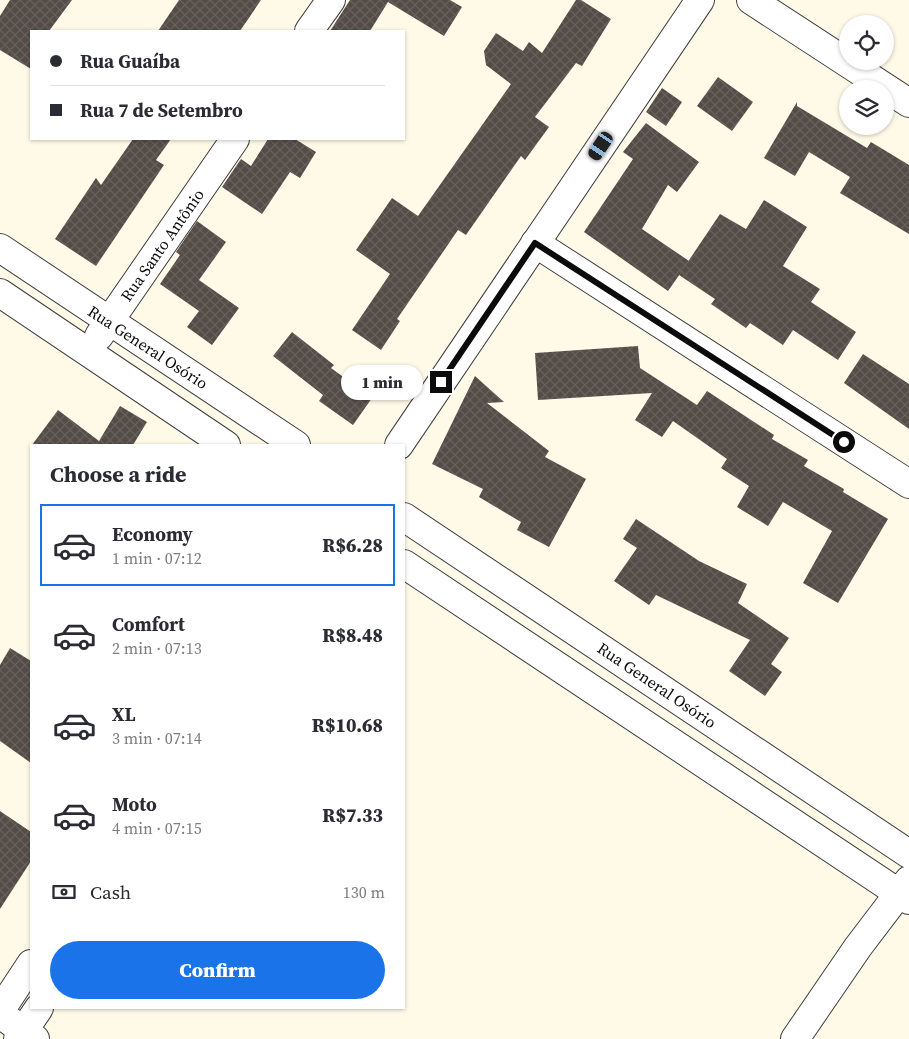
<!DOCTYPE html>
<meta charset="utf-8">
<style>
body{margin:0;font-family:"Source Serif 4",serif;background:#f2f2f3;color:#2b2b33;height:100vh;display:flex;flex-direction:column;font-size:19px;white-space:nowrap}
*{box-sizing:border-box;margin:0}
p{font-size:16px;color:#7c7c81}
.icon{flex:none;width:28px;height:28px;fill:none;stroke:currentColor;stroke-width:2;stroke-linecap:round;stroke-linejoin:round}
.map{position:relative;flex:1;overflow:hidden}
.sheet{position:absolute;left:30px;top:444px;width:375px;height:565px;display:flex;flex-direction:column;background:#fff;border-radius:0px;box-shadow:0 1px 4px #0004}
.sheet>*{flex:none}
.guide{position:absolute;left:30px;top:30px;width:375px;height:110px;border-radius:0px;box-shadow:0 1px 4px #0004;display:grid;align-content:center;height:110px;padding:0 20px;background:#fff}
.buttons{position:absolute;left:839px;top:15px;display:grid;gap:10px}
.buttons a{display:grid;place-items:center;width:55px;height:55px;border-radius:50%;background:#fff;box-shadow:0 1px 4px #0004;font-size:25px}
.end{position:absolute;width:22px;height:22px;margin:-11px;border:6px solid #0b0b0b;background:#fff;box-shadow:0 0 0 2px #fff}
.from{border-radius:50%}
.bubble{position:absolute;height:35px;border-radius:18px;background:#fff;box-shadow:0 1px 4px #0004;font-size:16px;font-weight:800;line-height:35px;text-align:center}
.car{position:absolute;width:15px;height:30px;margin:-15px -8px;border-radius:6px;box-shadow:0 0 4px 1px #0007;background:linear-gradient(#222 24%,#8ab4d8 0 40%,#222 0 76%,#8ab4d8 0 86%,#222 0)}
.guide b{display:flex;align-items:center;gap:18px;height:48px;font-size:19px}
.guide b+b{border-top:1px solid #e1e1e2}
.guide i{width:12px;height:12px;background:#2b2b33}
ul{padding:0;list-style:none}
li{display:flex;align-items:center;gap:15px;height:82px;margin:0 10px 8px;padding:0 10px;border:2px solid transparent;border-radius:0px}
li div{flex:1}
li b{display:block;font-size:19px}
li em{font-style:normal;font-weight:800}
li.on{border-color:#1a73e8}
li>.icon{width:45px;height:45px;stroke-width:1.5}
h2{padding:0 20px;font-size:22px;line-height:60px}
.pay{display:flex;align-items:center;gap:12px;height:55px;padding:0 20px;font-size:19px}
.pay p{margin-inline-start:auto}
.primary-button{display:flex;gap:10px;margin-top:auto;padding:10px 20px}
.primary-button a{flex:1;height:58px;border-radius:30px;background:#1a73e8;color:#fff;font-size:20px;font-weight:800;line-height:58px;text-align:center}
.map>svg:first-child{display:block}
</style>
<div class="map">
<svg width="909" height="1039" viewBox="0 0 909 1039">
<defs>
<pattern id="building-cross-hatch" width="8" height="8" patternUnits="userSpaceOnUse" patternTransform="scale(1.25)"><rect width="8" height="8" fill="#534c47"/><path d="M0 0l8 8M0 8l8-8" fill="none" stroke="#67615d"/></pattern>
</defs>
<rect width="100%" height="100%" fill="#fffae8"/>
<g fill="url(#building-cross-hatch)">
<path d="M10,0H72L49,31H31V69L0,50V16Z"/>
<path d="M179,0H261L240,31H158Z"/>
<path d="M350,0H450L462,7L444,36L388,2L370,31H330Z"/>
<path d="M576,0H581L611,19L582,66L576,63L535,117L549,127L525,160L521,156L466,235L458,230L397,319L400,321L381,350L352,330L390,274L356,250L392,198L418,216L511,84L486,65L484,51L496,33L523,51L529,42L542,53Z"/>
<path d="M718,77L753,102L732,131L697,106Z"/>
<path d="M662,88L682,102L666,126L646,112Z"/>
<path d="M797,102V106L867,148L871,142L909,165V234L840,193L850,177L809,152L795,176L764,158Z"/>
<path d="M646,123L699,162L677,192L668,185L642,229L689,261L668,291L584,232L633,159L623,152Z"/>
<path d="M133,139H171L156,160L164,165L96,266L55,239L96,178L101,185Z"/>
<path d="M268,139H295L316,152L300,178L290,172L262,214L222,187L241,159L251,166Z"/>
<path d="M764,200L807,227L783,266L820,289L811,302L856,332L838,360L793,330L783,345L750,323L746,328L711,304L715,299L679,275L720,214L746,229Z"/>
<path d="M197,221L226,242L199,280L239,308L212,345L187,327L199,311L160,284L180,255L176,252Z"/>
<path d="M292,332L334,365L331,368L372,398L353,425L319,401L323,395L273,356Z"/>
<path d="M638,346L640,368L697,405L707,391L774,435L772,439L808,460L804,466L844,489L843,492L888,519L838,603L803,583L832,531L783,502L768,526L737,507L749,486L721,468L727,459L673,421L662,437L635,420L652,393L538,400L535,353Z"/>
<path d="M863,354L909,384V429L844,383Z"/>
<path d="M475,376L504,402L487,403L549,451L545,457L586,479L549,547L517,530L521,522L479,497L483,489L432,464Z"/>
<path d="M120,406L147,422L133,445H32L58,410L99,441Z"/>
<path d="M636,519L699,561L747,584L738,603L789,638L771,664L782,672L765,696L729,671L750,640L656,595L649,605L614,581L637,548L623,539Z"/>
<path d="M10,648L31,661V763L0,741V665Z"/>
<path d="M0,811L31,832V861L0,909Z"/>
</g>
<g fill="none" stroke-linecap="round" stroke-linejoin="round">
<g stroke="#3e3e3e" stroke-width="30">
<g id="minor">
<path d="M751,0L909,103"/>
<path d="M309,31L331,0"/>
<path d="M535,243L909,484"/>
<path d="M0,248L296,445"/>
<path d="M0,293L226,445"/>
<path d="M99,336L235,139"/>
<path d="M404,517L909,854"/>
<path d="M404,564L909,900"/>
<path d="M795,1039L858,947L909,880"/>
</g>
</g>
<g stroke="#3e3e3e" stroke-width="30">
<g id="tertiary">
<path d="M399,445L700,0"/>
<path d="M0,1011L31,964"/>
<path d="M0,1014L35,1039"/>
<path d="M18,1039L39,1008"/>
</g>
</g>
<use href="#minor" stroke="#fff" stroke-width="28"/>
<use href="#tertiary" stroke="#fff" stroke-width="28"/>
</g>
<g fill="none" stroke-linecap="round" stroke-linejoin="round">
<path stroke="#0b0b0b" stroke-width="6" d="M441,382L535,243L844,442"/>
</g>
<g text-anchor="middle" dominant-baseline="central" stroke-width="5" stroke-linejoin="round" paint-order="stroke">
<g font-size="16" fill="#0b0b0b" stroke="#fff">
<text transform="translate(162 245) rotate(-55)">Rua Santo Antônio</text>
<text transform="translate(148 347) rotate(33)">Rua General Osório</text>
<text transform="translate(657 685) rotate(34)">Rua General Osório</text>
</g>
</g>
</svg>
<div class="buttons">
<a><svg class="icon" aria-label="locate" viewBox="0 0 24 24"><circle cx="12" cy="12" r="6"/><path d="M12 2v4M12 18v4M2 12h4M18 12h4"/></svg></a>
<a><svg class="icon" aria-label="layers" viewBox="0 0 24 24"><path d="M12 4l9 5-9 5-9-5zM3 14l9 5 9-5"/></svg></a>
</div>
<i class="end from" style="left:844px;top:442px"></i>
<i class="end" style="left:441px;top:382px"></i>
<div class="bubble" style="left:341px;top:365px;width:82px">1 min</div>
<i class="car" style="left:601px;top:146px;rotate:214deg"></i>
<div class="guide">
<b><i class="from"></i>Rua Guaíba</b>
<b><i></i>Rua 7 de Setembro</b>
</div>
<section class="sheet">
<h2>Choose a ride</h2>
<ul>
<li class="on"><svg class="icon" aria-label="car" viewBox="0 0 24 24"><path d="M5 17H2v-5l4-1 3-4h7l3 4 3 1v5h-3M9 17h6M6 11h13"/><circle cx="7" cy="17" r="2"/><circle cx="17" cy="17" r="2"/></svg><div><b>Economy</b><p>1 min · 07:12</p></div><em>R$6.28</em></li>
<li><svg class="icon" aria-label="car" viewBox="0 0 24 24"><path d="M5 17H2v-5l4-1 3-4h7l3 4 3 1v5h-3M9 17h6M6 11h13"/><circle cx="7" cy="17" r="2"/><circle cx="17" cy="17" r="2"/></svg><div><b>Comfort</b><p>2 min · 07:13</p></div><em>R$8.48</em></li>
<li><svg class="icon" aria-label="car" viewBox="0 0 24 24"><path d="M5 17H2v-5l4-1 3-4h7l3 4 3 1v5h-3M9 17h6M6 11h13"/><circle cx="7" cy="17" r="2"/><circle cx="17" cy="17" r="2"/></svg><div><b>XL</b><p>3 min · 07:14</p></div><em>R$10.68</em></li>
<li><svg class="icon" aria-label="car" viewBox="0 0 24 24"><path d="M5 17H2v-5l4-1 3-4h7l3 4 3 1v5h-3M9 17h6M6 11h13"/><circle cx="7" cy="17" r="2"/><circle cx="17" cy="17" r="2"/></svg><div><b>Moto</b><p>4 min · 07:15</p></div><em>R$7.33</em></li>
</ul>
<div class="pay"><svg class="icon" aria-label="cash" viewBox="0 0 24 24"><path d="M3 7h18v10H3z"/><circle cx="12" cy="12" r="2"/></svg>Cash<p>130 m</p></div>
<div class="primary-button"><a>Confirm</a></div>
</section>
</div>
